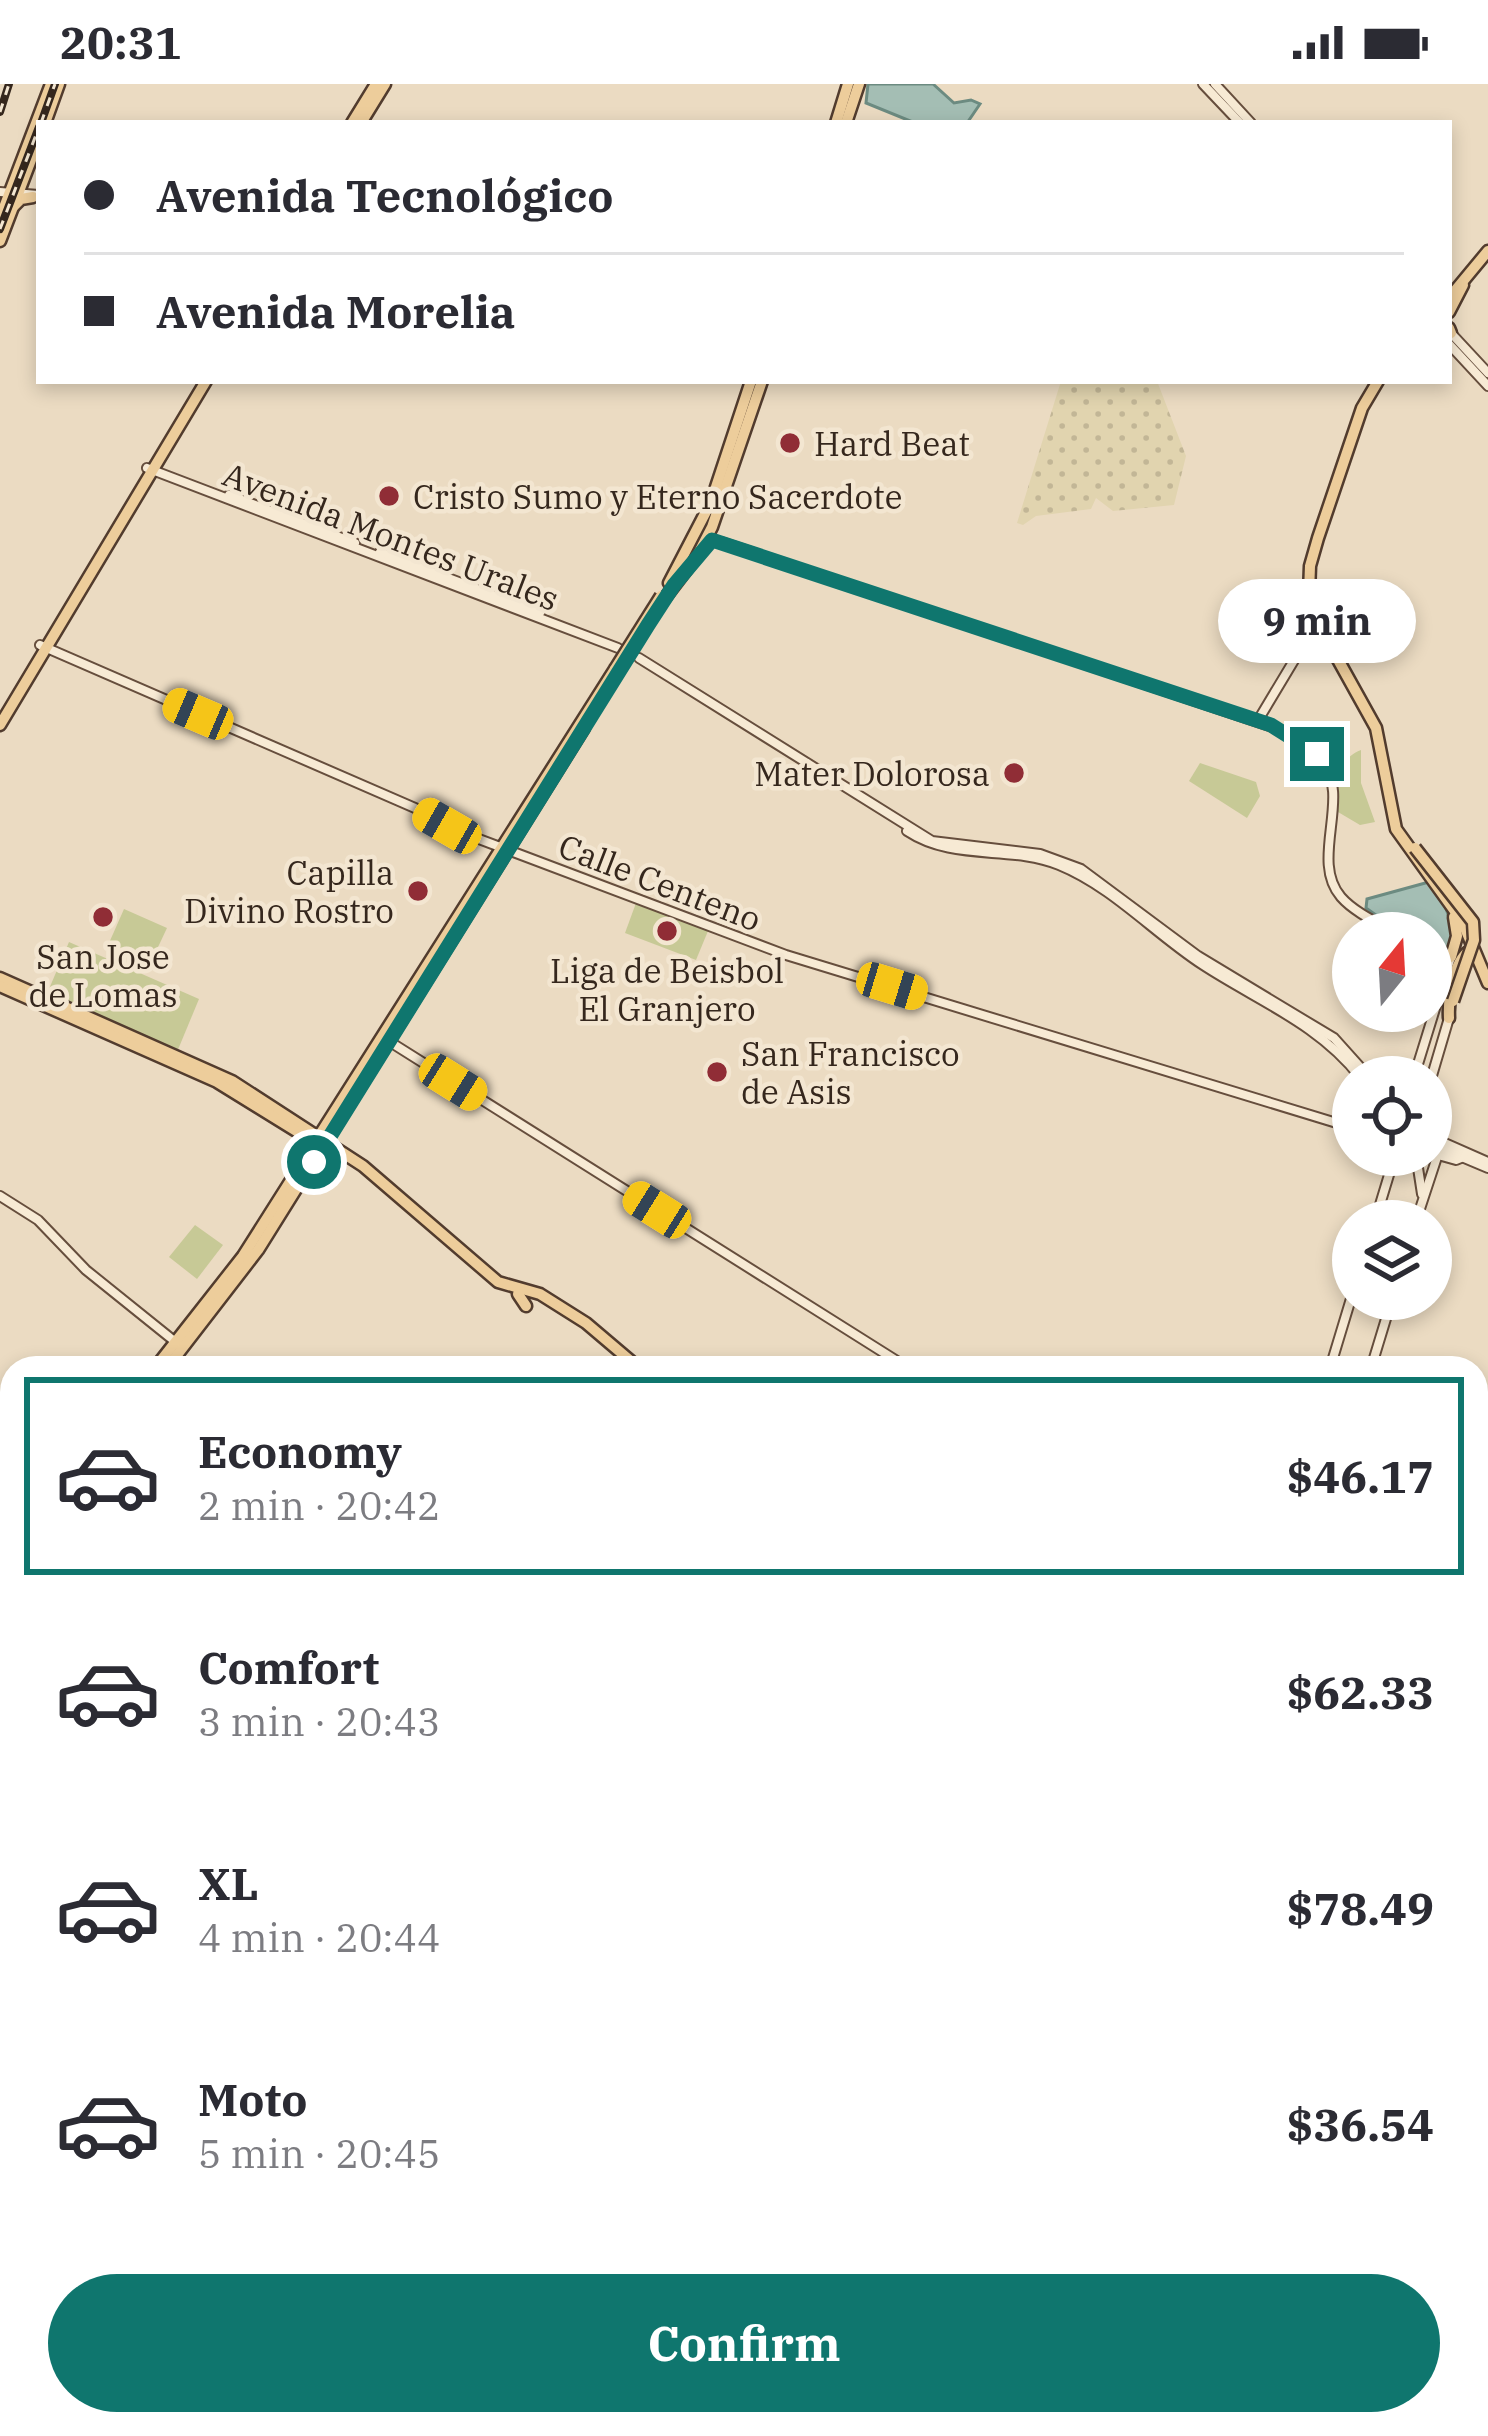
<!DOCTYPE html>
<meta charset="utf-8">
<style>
body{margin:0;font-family:"IBM Plex Serif",serif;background:#f2f2f3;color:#2b2b33;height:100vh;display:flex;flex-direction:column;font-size:45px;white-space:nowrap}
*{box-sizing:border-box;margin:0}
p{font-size:39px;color:#7c7c81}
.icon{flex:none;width:66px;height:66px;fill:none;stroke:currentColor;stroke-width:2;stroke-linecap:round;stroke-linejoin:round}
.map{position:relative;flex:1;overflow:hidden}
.panel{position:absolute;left:0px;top:1272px;width:1488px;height:1080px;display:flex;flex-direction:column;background:#fff;border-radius:36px 36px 0 0;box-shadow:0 6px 18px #0003}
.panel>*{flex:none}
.banner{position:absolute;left:36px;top:36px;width:1416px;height:264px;border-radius:0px;box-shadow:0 6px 18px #0003;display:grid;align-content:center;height:264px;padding:0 48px;background:#fff}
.needle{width:78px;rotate:18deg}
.buttons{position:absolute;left:1332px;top:828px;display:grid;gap:24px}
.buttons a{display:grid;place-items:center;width:120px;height:120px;border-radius:50%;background:#fff;box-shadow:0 6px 18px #0003;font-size:60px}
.end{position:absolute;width:54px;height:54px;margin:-27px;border:15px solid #0f766e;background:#fff;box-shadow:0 0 0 6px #fff}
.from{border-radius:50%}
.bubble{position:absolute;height:84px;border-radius:42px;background:#fff;box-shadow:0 6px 18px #0003;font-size:39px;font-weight:700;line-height:84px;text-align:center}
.car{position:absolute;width:36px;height:72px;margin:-36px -18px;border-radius:15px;box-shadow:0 0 9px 3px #0007;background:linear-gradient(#f5c518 24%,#345 0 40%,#f5c518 0 76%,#345 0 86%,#f5c518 0)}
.banner b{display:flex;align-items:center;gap:42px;height:114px;font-size:45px}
.banner b+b{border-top:3px solid #e1e1e2}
.banner i{width:30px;height:30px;background:#2b2b33}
ul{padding:21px 0 0;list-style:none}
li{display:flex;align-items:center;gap:36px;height:198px;margin:0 24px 18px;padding:0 24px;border:6px solid transparent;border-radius:0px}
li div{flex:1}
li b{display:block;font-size:45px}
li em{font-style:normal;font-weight:700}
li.on{border-color:#0f766e}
li>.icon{width:108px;height:108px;stroke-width:1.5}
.action{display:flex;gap:24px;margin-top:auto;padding:24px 48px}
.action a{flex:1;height:138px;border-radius:72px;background:#0f766e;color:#fff;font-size:48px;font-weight:700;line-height:138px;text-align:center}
.status{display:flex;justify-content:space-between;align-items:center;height:84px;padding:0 60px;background:#fff;direction:ltr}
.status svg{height:33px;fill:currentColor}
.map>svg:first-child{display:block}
</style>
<div class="status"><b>20:31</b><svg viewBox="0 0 49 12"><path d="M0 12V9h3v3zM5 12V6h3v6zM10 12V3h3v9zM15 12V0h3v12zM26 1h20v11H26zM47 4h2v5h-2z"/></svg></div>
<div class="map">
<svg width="1488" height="2352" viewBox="0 0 1488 2352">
<defs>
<pattern id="farmland-dots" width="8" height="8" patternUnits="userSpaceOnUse" patternTransform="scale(3)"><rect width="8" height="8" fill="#e1d4af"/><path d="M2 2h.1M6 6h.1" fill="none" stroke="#c2b696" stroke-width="1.8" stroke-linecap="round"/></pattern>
</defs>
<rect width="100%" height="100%" fill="#ebdbc2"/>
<path fill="url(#farmland-dots)" d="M1061,297H1157L1186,372L1174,421L1113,427L1096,414L1091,425L1036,432L1023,441L1017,439Z"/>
<g fill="#c7c996">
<path d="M1361,666V699L1375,738L1360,741L1338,728C1336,701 1334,677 1361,666Z"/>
<path d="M1200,679L1256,698L1260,712L1247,734L1189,697Z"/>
<path d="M636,819L708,847L696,876L625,849Z"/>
<path d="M124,825L167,844L151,878L109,859Z"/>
<path d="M69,858L199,915L177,968L46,912Z"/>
<path d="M195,1141L223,1161L197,1195L169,1173Z"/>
</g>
<g fill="#a4beb4" stroke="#6c8b81" stroke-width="3">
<path d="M868,0H933L954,19L971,16L980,20L967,39H915L866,19Z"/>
<path d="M1429,798C1447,818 1455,840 1450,867L1431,858V849H1401L1366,824L1367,815Z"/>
</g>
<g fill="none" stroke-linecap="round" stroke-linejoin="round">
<path stroke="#6c8b81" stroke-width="3" d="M1476,1495L1481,1508"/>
<g stroke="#a4beb4" stroke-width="6">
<path d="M1209,0L1232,24"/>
<path d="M1449,254L1477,285"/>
<path d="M1484,292L1488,296"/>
</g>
<g stroke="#908170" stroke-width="8">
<path d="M0,1764L12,1749"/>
<path d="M0,1934L12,1933"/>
</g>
<path stroke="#908170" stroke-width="18" d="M0,1970L12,1962"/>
<g stroke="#664e3d" stroke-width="12">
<g id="secondary">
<path d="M1203,0L1240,39"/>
<path d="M1215,0L1251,39"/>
<path d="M0,108L39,111"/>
<path d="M1449,247L1488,289"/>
<path d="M1449,260L1488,302"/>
<path d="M147,384L618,564"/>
<path d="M229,411L355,459"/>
<path d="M705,463L712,456L721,458L1275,644C1290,652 1311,662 1322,676C1352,714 1309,776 1341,813C1354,828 1378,839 1396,849"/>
<path d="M380,468L540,529"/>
<path d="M40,561L415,724L455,746L786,871L1353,1044"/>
<path d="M639,574L932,757L1040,770L1081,785L1198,872L1334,954L1369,993"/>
<path d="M1260,633L1302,563L1325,547"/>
<path d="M907,747C954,778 1009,761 1059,781C1113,803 1155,850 1203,881C1258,917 1319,940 1360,993"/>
<path d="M387,956L897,1277L894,1284"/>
<path d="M1414,993L1451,873L1431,862"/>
<path d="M1431,995L1449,934"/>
<path d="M1431,1053L1488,1078"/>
<path d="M1431,1060L1488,1084"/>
<path d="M1431,1069L1456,1076L1461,1074"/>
<path d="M1416,1071L1422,1110"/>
<path d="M0,1112L38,1136L86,1186L178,1260"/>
<path d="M1375,1137L1395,1071"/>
<path d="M1416,1137L1440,1064"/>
<path d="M1330,1284L1353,1208"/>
<path d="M1371,1284L1392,1215"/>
<path d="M1243,2340L1267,2352"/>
<path d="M1263,2340L1287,2352"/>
<path d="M157,2352L185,2340"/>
<path d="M172,2352L200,2340"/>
<path d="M401,2352L408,2340"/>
<path d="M409,2352L415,2340"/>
<path d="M1015,2352L1021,2340"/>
<path d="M1022,2352L1028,2340"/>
</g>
</g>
<g stroke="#523c2e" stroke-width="15">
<g id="primary">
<path d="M45,39L59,0"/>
<path d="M352,39L376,0"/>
<path d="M361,39L385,0"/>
<path d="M836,39L848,0"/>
<path d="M846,39L859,0"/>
<path d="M14,122L21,115L33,113"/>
<path d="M0,134L51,0"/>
<path d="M0,157L39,55"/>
<path d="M1449,214L1488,167"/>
<path d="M1449,228L1463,201"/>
<path d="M1449,244L1451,249"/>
<path d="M1378,297L1362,324L1318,454L1310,482L1309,509L1316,536L1376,644L1396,745L1462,837L1488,899"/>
<path d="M669,499L711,418L751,297"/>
<path d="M665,514L697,472L712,443L762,297"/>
<path d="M0,641L206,297"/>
<path d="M1451,873L1457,852L1454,833"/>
<path d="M0,894L232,997L363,1082L498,1198L540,1210L586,1239L639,1284"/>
<path d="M0,902L217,998L319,1061"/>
<path d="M1449,934C1448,913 1453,879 1469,867L1475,872"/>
<path d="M518,1210L526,1222"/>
<path d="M155,1284L243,1172L615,585"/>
<path d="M167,1284L258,1166L584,644"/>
<path d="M0,1472L12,1457"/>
<path d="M0,1487L12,1472"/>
<path d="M1476,1833L1488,1841"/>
<path d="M1476,1842L1488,1850"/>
</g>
</g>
<g stroke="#523c2e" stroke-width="15">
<g id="trunk">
<path d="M1476,2153L1488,2131"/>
<path d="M1476,2176L1488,2153"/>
<path d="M1368,2352L1374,2340"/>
<path d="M1381,2352L1388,2340"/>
</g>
</g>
<use href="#secondary" stroke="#f7ead4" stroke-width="8"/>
<use href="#primary" stroke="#edcd9b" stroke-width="10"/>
<use href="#trunk" stroke="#e2b078" stroke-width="10"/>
<g stroke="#35271d" stroke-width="8">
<g id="rail">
<path d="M0,28L9,0"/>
<path d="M41,39L55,0"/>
<path d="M0,145L39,43"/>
</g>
</g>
<use href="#rail" stroke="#f3e6d1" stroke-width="3" stroke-dasharray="9" stroke-linecap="butt"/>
<g stroke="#523c2e" stroke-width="15" stroke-linecap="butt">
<g id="primary-bridge">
<path d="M615,585L661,512"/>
<path d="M1415,764L1473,838L1474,856L1453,917"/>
</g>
</g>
<use href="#primary-bridge" stroke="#edcd9b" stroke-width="10"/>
</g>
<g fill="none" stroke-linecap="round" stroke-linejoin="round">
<path stroke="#0f766e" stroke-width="15" d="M314,1078L648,541L674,501L712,456L1271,641L1317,670"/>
</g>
<g fill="#902d36" stroke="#f3e6d1" stroke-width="4.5">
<circle cx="790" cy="359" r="12"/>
<circle cx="389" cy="412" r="12"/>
<circle cx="1014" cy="689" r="12"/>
<circle cx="418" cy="807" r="12"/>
<circle cx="103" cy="833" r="12"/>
<circle cx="667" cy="847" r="12"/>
<circle cx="717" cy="988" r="12"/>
</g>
<g text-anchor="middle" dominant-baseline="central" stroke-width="9" stroke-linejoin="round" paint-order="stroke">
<g font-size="33" fill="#35271d" stroke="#f3e6d1" text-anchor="start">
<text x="814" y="359">Hard Beat</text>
<text x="413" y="412">Cristo Sumo y Eterno Sacerdote</text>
<text x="990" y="689" text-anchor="end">Mater Dolorosa</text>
<text x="394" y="788" text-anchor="end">Capilla<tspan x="394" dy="38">Divino Rostro</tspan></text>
<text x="103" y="872" text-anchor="middle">San Jose<tspan x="103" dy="38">de Lomas</tspan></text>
<text x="667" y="886" text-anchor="middle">Liga de Beisbol<tspan x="667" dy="38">El Granjero</tspan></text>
<text x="741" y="969">San Francisco<tspan x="741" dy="38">de Asis</tspan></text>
</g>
<g font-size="33" fill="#35271d" stroke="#f3e6d1">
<text transform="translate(391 452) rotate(21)">Avenida Montes Urales</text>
<text transform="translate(660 798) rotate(21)">Calle Centeno</text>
</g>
</g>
</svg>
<div class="buttons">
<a><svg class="needle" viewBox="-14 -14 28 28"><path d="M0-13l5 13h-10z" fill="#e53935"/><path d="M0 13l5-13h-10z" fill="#7c7c81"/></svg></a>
<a><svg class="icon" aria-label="locate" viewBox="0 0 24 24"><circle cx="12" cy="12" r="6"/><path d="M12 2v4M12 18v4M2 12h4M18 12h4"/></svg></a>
<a><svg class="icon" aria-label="layers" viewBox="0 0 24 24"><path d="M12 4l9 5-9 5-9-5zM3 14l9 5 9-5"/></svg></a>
</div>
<i class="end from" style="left:314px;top:1078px"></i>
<i class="end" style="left:1317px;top:670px"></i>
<div class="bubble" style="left:1218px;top:495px;width:198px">9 min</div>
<i class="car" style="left:198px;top:630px;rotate:293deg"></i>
<i class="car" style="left:447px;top:742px;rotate:300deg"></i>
<i class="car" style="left:892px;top:902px;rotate:107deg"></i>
<i class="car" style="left:453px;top:998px;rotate:122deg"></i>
<i class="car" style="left:657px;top:1126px;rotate:302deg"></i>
<div class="banner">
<b><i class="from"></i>Avenida Tecnológico</b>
<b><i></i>Avenida Morelia</b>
</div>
<section class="panel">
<ul>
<li class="on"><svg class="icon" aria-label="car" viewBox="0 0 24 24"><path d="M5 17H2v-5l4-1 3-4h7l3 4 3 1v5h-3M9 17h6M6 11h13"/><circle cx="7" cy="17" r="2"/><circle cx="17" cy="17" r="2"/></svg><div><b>Economy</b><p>2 min · 20:42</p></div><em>$46.17</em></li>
<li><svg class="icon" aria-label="car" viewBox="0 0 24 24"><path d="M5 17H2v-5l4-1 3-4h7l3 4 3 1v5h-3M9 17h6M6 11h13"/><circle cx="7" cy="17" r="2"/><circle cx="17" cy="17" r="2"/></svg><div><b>Comfort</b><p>3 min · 20:43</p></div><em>$62.33</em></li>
<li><svg class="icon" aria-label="car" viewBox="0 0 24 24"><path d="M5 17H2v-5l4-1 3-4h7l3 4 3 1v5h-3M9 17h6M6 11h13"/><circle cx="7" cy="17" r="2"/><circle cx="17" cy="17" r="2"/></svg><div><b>XL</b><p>4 min · 20:44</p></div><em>$78.49</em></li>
<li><svg class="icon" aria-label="car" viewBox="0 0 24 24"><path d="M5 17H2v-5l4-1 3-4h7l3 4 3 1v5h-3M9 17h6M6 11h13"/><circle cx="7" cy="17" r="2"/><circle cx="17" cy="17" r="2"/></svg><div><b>Moto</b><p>5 min · 20:45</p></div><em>$36.54</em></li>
</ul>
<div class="action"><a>Confirm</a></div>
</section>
</div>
